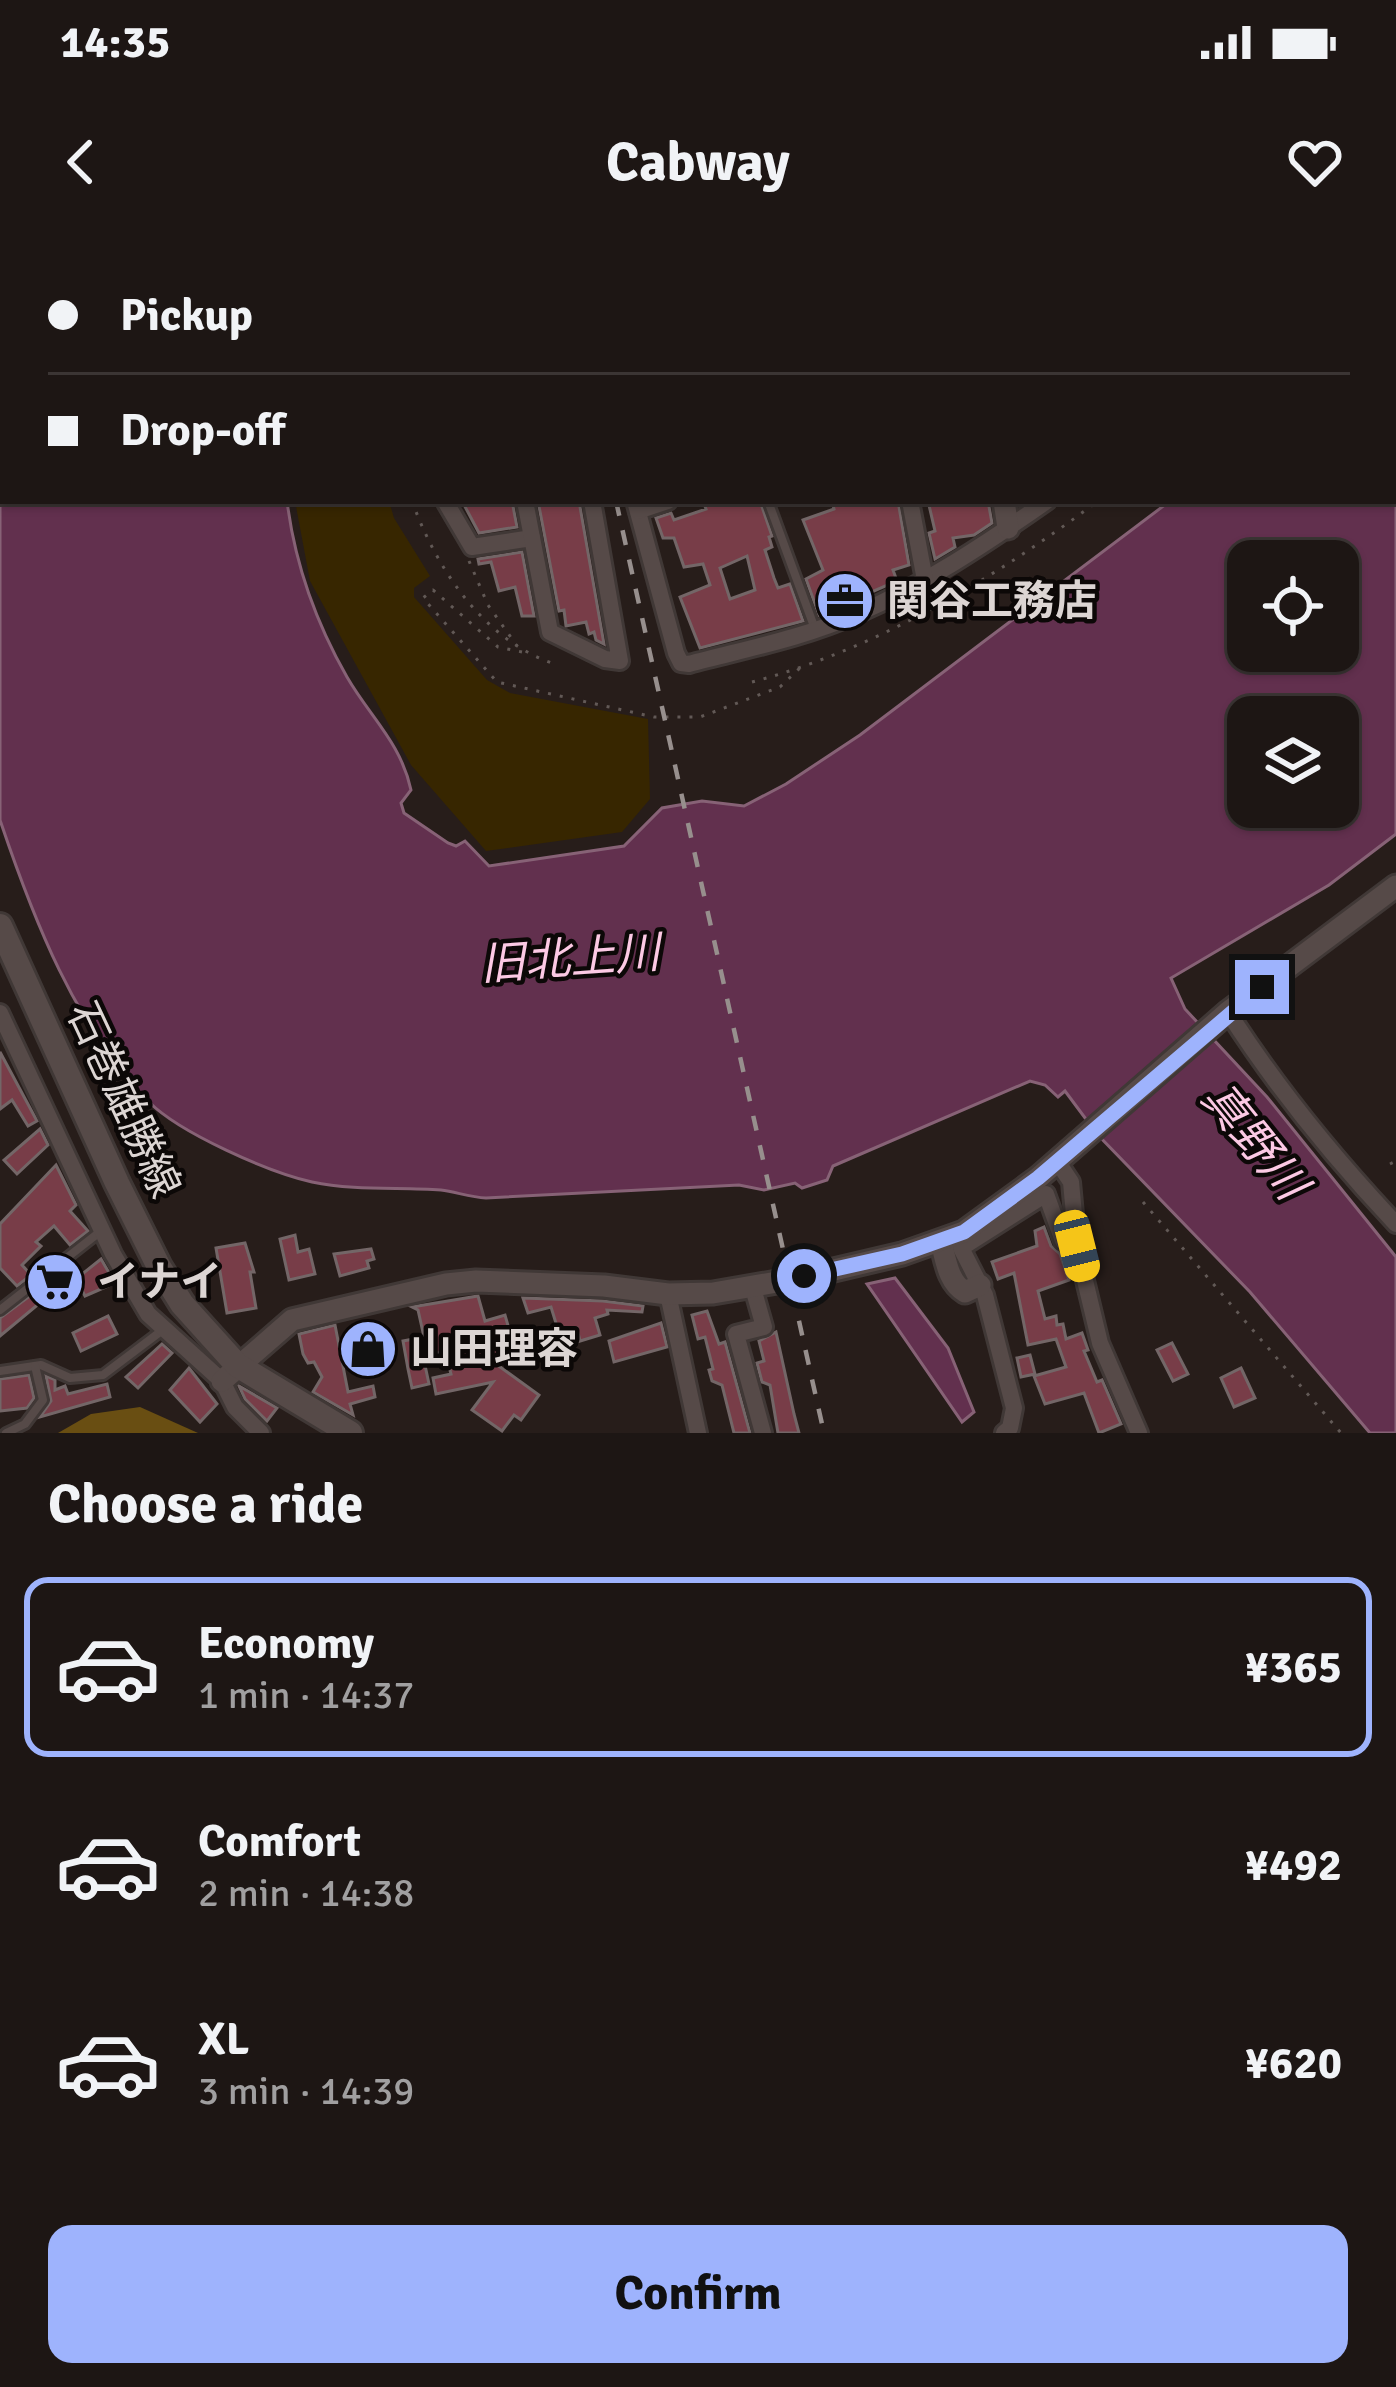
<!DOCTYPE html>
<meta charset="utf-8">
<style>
body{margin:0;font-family:Signika,"Noto Sans JP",sans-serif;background:#251f1d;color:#f1f3f6;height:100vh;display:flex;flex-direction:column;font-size:45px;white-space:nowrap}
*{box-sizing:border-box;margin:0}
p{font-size:39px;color:#a09fa0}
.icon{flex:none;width:66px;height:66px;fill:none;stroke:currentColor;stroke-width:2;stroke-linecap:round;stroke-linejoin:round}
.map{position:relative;height:1193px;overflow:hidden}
.drawer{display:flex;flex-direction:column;background:#1d1614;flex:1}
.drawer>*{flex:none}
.top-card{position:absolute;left:0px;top:0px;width:1398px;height:264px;box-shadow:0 3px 9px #0004,0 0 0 3px #3b3534;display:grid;align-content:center;height:264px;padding:0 48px;background:#1d1614}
.controls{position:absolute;left:1227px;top:300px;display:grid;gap:24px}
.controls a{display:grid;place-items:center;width:132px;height:132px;border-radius:24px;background:#1d1614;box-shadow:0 3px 9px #0004,0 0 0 3px #3b3534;font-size:60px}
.end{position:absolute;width:54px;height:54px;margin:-27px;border:15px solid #9eb3fd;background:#111;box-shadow:0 0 0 6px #111}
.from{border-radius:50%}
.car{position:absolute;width:36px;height:72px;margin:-36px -18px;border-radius:15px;box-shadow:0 0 9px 3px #0007;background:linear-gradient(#f5c518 24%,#345 0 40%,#f5c518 0 76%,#345 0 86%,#f5c518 0)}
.top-card b{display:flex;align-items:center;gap:42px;height:114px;font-size:45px}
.top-card b+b{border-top:3px solid #3b3534}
.top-card i{width:30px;height:30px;background:#f1f3f6}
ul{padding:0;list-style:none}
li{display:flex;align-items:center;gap:36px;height:180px;margin:0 24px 18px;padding:0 24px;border:6px solid transparent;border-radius:24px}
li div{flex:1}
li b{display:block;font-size:45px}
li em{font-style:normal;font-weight:700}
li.on{border-color:#9eb3fd}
li>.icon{width:108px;height:108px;stroke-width:1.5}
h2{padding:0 48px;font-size:54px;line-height:144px}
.primary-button{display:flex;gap:24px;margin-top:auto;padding:24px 48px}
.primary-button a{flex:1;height:138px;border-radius:24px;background:#9eb3fd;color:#111;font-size:48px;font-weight:700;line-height:138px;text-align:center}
.status{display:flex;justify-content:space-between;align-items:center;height:84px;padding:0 60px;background:#1d1614;direction:ltr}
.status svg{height:33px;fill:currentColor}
header{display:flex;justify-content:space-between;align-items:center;height:156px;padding:0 48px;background:#1d1614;font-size:54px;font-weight:700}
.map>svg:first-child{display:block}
</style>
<div class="status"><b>14:35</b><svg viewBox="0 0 49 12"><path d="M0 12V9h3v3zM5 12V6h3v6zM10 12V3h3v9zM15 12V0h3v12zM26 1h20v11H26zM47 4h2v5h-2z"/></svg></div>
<header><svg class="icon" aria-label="back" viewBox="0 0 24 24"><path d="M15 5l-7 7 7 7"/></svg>Cabway<svg class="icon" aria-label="heart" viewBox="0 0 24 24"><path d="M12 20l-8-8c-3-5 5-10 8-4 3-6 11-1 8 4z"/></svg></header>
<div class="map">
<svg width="1396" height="1193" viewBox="0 0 1396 1193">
<rect width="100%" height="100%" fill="#271d1a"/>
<path fill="#372600" d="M295,261H389L394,278L430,336L414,348V357L487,440L510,453L648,479L650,559L622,592L486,611L411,525L310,341Z"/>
<path fill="#694e12" d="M140,1167L198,1193H58L91,1174Z"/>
<g fill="#62304e" stroke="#876276" stroke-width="3" fill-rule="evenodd">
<path d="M0,0H302L3,3V261H287C295,325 315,381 347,437C370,477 401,503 411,550L401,563L404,573L448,603L456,606L465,601L489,626L624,606L662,568L702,561L744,566L786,544L860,495L1170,261H1395L1396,44V594L1329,645L1171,738L1185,769L1267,857L1396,1017V1193H1370L1250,1052L1097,894L1065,851L1058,857L1045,845L1030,841L833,926L827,940L802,948L795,943L764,950L739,945L486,958C470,957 456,952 441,950C399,947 354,951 312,942C268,932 180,893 149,862C75,787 33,678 0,580ZM1248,321H1338V411H1248ZM1248,477H1338V567H1248Z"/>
<path d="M895,1038L948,1108L974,1172L962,1182L867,1044Z"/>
</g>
<g fill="#783d48" stroke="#736667" stroke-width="3" fill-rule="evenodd">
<path d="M462,261H512L517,287L479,293Z"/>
<path d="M538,261H579L604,404L596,400L594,392L589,394L586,382L566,386L564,370L559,371Z"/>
<path d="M703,261H760L772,296L769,297L772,307L765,310L774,338L778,348L790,344L803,381L700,408L680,357L710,345L703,324L684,327L674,298H663L656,278L671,273L674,280L706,269ZM747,316L755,350L730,359L720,328Z"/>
<path d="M832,261H898L909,325L893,330L897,341L819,375L806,339L823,330L803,280L834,269Z"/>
<path d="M928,261H988L992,283L974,295L953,298L955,307L935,319L929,293L935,291Z"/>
<path d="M522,312L534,376H522L515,347L499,351L491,322L479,324L478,319Z"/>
<path d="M0,812L37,881L28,886L12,860L0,869Z"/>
<path d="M40,889L48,905L17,934L4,920Z"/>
<path d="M56,925L76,965L70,971L88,991L70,1005L54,986L36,1002L41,1006L22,1025L31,1035L17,1046L0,1028V984Z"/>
<path d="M1044,987L1051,1006L1060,1014L1069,1040L1038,1051L1045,1079L1056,1076L1057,1085L1063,1084L1066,1099L1082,1093L1088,1110L1084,1111L1097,1142L1102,1140L1121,1184L1099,1193L1084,1153L1045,1164L1034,1136L1066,1127L1056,1099L1028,1105L1014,1033L998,1039L992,1022L1037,1006L1035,991Z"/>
<path d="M295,995L298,1012L309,1009L315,1034L289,1040L280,999Z"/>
<path d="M245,1003L254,1032H250L256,1068L227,1073L216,1008Z"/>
<path d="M371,1009L374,1019L367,1021L369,1028L340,1036L334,1014Z"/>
<path d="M101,1019L115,1043L85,1056L76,1039Z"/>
<path d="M58,1035L64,1043L0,1096V1078Z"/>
<path d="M478,1056L485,1081L505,1075L517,1117L496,1124L539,1155L521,1180L514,1175L502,1191L472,1170L493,1142L436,1154L433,1138L451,1134L445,1111L423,1116L429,1144L412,1148L408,1129L403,1101L424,1097L418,1070L412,1067Z"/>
<path d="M523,1058L603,1061L643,1066L642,1072L607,1070L608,1074L595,1078L600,1095L580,1101L577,1088L559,1093L551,1067L528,1073Z"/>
<path d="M707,1071L719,1104L725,1102L750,1193H734L722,1145L712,1141L709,1130L713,1129L705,1097L698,1099L692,1075Z"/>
<path d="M108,1076L117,1094L81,1111L73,1093Z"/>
<path d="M661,1083L667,1107L614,1122L609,1101Z"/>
<path d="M335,1085L348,1152L373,1146L375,1157L350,1164L353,1175L313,1152L322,1137L314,1122L308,1123L303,1114L299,1094Z"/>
<path d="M776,1092L794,1174L799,1193H778L770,1145L762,1142L757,1123L764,1121L759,1101Z"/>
<path d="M1172,1103L1188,1134L1173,1141L1157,1110Z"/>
<path d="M162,1104L172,1113L138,1148L126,1137Z"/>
<path d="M1030,1115L1035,1134L1021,1137L1017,1118Z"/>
<path d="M189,1128L217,1164L200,1182L170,1150Z"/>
<path d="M1241,1128L1255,1158L1234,1167L1221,1138Z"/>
<path d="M29,1135L34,1158L27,1168L0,1171V1139Z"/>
<path d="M46,1136L55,1140V1150L65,1146L68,1154L107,1144L110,1157L40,1177L51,1161Z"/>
<path d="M239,1146L277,1168L267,1181L245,1159Z"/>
</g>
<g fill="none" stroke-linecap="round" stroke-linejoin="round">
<g stroke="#403836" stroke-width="14">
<g id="service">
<path d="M768,261L815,389"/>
<path d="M0,1070L101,991"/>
<path d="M0,1131L41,1125L70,1138L103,1135L164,1089"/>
<path d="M6,1193L25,1184L43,1160L35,1126"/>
</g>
</g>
<g stroke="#403836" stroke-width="22">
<g id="minor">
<path d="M574,0L575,3"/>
<path d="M865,0V3"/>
<path d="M1117,0L1118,3"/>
<path d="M1215,0L1216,3"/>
<path d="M420,3V0"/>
<path d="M724,3L732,0"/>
<path d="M1323,3L1325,0"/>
<path d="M445,261L472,307L532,298"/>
<path d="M525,261L550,392L605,419L620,421L592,261"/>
<path d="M635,261L676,413L681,423L689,424C745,409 804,398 857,374C924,345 987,303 1047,261"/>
<path d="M910,261L925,340"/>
<path d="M638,271L668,261"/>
<path d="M1228,772C1278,850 1333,917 1396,984"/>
<path d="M0,773L113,1014L148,1074L222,1141L235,1167L261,1193"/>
<path d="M1057,921L1071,942L1077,1007L1100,1103L1139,1193"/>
<path d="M753,1048L764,1087L736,1094L763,1193"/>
<path d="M668,1054L698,1193"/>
<path d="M1004,1193L1010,1188L1014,1168L985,1055L961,1008L1046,954L1063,1001L1077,1007"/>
</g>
</g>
<g stroke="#403836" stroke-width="27">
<g id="tertiary">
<path d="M963,0L964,3"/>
<path d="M1004,261L1008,288"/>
<path d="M941,1002C946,1020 948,1042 965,1052L980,1045"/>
<path d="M804,1037L902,1014L964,992L1038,938L1228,772L1396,646"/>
<path d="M222,1141L292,1080L446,1044L476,1041L604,1046L668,1054L713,1053L777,1042"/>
</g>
</g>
<g stroke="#403836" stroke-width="30">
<path id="secondary" d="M0,686L117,943L159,1027L182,1064L237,1125L350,1193"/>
</g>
<g stroke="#625956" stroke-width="3" stroke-dasharray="3 9" stroke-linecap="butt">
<path d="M377,0V3"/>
<path d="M392,3V0"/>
<path d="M1350,3L1353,0"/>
<path d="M412,261C436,328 483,399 552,423"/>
<path d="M469,321L488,365L517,406"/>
<path d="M522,412L498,407L433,350L423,358L497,442L654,477H700L780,447L802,426"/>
<path d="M752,442C877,409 995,338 1098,261"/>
<path d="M1390,924L1396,921"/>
<path d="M1143,962L1341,1193"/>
</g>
<use href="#service" stroke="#564a48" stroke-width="8"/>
<use href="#minor" stroke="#564a48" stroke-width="16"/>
<use href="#tertiary" stroke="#564a48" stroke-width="21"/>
<use href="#secondary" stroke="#564a48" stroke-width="24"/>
<g stroke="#978f8d" stroke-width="4.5" stroke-dasharray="15 15" stroke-linecap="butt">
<path d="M558,0L559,3"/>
<path d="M616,261L824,1193"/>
</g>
</g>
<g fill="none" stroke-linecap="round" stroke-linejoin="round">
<path stroke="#9eb3fd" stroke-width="15" d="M804,1036L902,1014L964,992L1038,938L1262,747"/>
</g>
<defs>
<g id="office-disc" transform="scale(3)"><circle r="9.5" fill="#9eb3fd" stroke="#0c0807"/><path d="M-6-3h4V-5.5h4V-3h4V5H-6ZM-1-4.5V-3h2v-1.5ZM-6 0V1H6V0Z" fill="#111"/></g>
<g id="supermarket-disc" transform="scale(3)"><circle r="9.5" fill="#9eb3fd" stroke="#0c0807"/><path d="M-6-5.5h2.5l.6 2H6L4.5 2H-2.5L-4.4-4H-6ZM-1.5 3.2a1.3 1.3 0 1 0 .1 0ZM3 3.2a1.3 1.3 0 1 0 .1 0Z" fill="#111"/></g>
<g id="shop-disc" transform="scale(3)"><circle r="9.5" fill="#9eb3fd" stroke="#0c0807"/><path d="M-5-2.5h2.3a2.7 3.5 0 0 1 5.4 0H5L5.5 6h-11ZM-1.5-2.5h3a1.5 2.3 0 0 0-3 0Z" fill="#111"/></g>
</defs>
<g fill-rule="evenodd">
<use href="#office-disc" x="845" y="361"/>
<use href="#supermarket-disc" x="55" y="1042"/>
<use href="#shop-disc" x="368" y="1109"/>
</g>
<g text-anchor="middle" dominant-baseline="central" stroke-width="9" stroke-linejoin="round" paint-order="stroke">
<g font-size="42" font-weight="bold" fill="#dcd5d3" stroke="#0c0807" text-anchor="start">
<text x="887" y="361">関谷工務店</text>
<text x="97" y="1042">イナイ</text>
<text x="410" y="1109">山田理容</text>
</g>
<g font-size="42" fill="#dcd5d3" stroke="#0c0807">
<text transform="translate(123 860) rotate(65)">石巻雄勝線</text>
</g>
<g font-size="45" font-style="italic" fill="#fcc9e4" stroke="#0c0807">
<text transform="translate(570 719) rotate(-4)">旧北上川</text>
<text transform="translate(1254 901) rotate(51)">真野川</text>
</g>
</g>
</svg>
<div class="controls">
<a><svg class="icon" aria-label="locate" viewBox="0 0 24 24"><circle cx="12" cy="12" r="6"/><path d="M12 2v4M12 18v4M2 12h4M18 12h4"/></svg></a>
<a><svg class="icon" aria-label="layers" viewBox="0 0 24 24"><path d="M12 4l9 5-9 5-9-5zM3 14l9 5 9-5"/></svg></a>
</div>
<i class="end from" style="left:804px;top:1036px"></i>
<i class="end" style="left:1262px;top:747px"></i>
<i class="car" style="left:1077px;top:1006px;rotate:166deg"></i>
<div class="top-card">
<b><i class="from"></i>Pickup</b>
<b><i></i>Drop-off</b>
</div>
</div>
<section class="drawer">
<h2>Choose a ride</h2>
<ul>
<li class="on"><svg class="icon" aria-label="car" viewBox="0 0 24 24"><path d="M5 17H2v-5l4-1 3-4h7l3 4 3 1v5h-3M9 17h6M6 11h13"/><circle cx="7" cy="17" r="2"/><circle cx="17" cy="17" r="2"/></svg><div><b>Economy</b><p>1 min · 14:37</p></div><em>¥365</em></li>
<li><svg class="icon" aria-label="car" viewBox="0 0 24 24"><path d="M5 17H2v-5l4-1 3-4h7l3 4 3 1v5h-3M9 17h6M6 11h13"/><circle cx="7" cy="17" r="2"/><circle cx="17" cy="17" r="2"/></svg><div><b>Comfort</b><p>2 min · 14:38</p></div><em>¥492</em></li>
<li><svg class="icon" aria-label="car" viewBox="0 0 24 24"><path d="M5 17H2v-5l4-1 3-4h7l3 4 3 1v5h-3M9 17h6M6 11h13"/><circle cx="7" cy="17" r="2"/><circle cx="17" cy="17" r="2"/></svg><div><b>XL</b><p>3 min · 14:39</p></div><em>¥620</em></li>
</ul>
<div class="primary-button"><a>Confirm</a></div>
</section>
